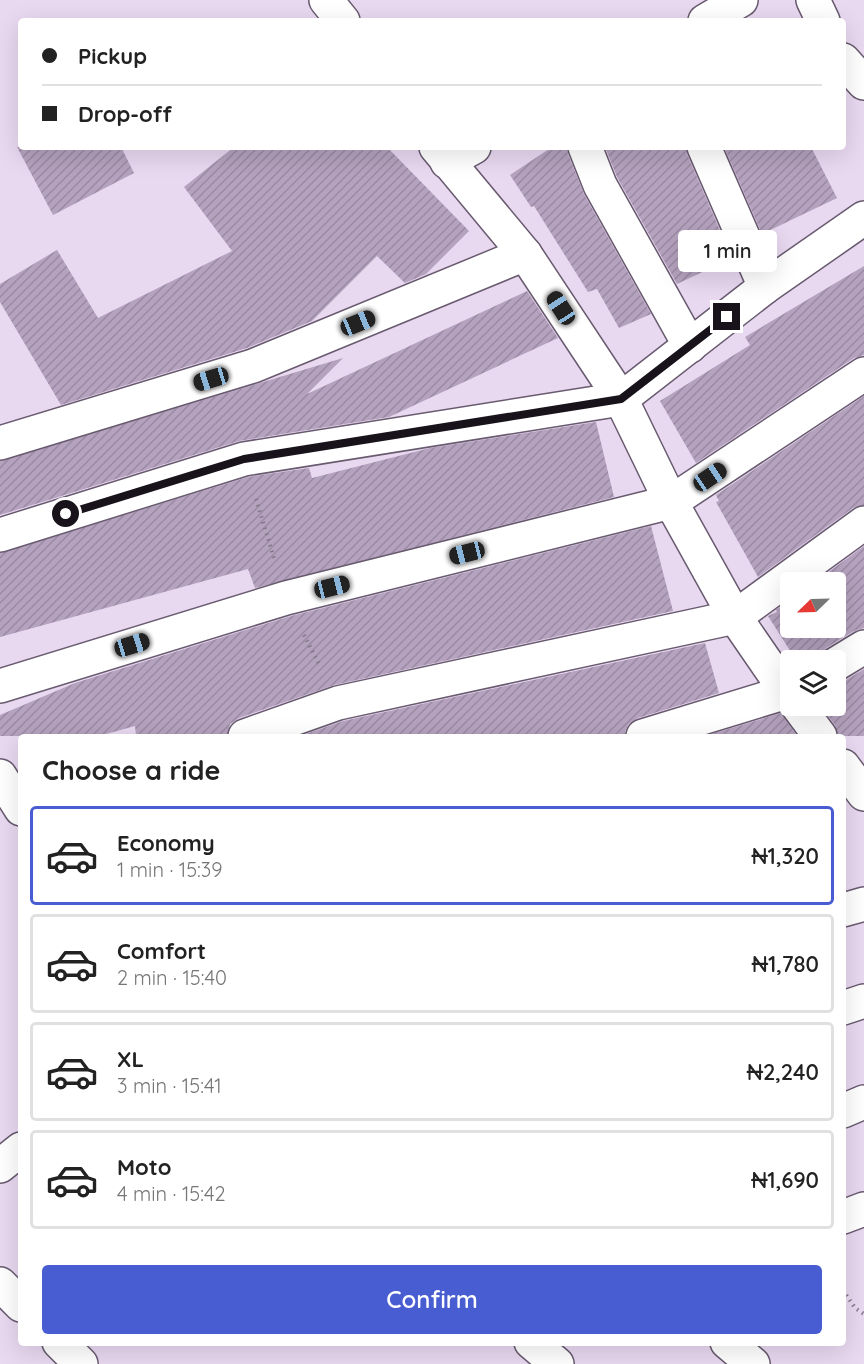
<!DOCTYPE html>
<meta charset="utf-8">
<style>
body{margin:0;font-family:Quicksand,sans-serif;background:#f6f6f6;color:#222;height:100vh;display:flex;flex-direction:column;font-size:22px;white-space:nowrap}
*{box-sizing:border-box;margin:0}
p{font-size:20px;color:#767676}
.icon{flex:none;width:33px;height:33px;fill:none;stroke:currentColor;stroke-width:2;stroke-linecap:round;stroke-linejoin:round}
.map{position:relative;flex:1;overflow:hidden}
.panel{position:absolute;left:18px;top:734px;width:828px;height:612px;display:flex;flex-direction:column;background:#fff;border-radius:6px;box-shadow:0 6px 24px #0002}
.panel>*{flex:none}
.banner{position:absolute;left:18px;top:18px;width:828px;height:132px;border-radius:6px;box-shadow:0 6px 24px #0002;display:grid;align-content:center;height:132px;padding:0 24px;background:#fff}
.needle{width:39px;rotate:247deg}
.fabs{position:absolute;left:780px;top:572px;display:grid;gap:12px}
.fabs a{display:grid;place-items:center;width:66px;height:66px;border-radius:6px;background:#fff;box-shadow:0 6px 24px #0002;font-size:30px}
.end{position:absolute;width:27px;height:27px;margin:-14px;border:8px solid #18121a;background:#fff;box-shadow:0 0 0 3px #fff}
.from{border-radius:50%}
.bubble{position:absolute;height:42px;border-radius:6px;background:#fff;box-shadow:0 6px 24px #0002;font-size:20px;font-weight:600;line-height:42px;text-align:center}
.car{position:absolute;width:18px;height:36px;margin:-18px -9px;border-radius:8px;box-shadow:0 0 4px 2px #0007;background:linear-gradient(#222 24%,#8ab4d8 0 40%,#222 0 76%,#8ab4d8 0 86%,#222 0)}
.banner b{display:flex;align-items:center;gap:21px;height:57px;font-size:22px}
.banner b+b{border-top:2px solid #e0e0e0}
.banner i{width:15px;height:15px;background:#222}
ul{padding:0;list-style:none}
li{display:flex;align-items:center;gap:18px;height:99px;margin:0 12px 9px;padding:0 12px;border:3px solid #e0e0e0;border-radius:6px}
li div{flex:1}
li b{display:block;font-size:22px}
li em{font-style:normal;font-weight:600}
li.on{border-color:#475dd1}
li>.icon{width:54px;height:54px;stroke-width:1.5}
h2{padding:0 24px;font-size:27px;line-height:72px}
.action{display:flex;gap:12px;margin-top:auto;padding:12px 24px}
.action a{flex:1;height:69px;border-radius:6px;background:#475dd1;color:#fff;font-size:24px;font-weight:600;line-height:69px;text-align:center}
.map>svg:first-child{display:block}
</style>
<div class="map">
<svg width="864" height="1364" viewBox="0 0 864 1364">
<defs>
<pattern id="building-hatch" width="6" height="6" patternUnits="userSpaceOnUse" patternTransform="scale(1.5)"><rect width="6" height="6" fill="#b5a2be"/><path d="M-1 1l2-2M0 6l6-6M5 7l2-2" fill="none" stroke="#9b8aa3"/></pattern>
</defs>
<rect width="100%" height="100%" fill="#e8d8f0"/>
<g fill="url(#building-hatch)">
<path d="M17,147H121L134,173L53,215Z"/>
<path d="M234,147H387L469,231L426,274L405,283L377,256L312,321L247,348L61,405L0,302V284L57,250L98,318L232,251L184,187Z"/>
<path d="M552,147H567L568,154L584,194L651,314L619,328L597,289L588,292L534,206L531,207L510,175Z"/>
<path d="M605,147H686L687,154L732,258L677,284L617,177Z"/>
<path d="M724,147H811L837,198L762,234Z"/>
<path d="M864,266V355L854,358L696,463L660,401L750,345L745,337Z"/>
<path d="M527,291L558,338L389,417L239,441L0,515V461L343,358L307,394Z"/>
<path d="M864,396V505L853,508L758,577L716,502L719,501L716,495Z"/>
<path d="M596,422L614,497L255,588L248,569L0,637V553L248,477L309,468L312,478L430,448Z"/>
<path d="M651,526L673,611L334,685L239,718L230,724L227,736H136L135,726L99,736H0V715L75,683L291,616Z"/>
<path d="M864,546V628L854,631L826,648L820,655L818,660H796L768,616L777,612L776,610L790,600V627H836V582H815Z"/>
<path d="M705,643L719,693L638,718L629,724L625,731V736H300L343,721Z"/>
<path d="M864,669V736H838L835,725L820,705H836V683L846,680Z"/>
<path d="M781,713L797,736H705Z"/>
</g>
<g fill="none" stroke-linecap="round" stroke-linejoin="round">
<g stroke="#685a6f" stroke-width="36">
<g id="street">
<path d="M326,0L343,21"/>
<path d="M813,0L823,21"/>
<path d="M705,21L741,0"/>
<path d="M843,60L864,83"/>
<path d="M436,147L525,254L621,399L671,502L735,617L790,697"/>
<path d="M585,147L600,185L690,346"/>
<path d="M704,147L765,287"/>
<path d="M447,162L474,147"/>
<path d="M0,443L253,366L525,254"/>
<path d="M0,535L244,459L621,399L765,287L864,218"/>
<path d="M836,664L864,647"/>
<path d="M0,686L286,598L671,502L864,374"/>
<path d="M797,705L820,736"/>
<path d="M245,736L338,703L735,617L864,523"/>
<path d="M643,736L790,691"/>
<path d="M843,766L864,794"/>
<path d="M0,776L21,809"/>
<path d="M843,910L864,904"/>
<path d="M843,1008L864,1001"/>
<path d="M843,1111L864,1102"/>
<path d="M0,1166L21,1149"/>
<path d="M843,1217L864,1209"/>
<path d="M0,1284L21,1305"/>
<path d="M59,1342L81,1364"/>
<path d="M531,1342L557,1364"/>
<path d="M727,1342L753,1364"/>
</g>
</g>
<g stroke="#857a8a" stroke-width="4" stroke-dasharray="1.5 4.5" stroke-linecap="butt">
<path d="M256,499L274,558"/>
<path d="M304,635L320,666"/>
<path d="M843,1290L855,1308L864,1314"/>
</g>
<use href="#street" stroke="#fff" stroke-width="33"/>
</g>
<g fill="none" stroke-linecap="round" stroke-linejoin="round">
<path stroke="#18121a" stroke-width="8" d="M66,514L244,459L621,399L727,317"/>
</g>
</svg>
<div class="fabs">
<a><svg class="needle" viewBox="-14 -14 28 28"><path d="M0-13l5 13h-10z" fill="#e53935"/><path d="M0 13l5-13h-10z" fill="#767676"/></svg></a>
<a><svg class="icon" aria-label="layers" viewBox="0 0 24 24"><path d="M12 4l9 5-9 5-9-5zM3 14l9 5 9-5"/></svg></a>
</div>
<i class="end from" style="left:66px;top:514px"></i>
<i class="end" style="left:727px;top:317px"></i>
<div class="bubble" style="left:678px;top:230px;width:99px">1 min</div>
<i class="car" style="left:561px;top:308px;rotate:327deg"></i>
<i class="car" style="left:358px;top:323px;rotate:68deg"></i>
<i class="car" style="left:211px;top:379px;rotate:253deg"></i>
<i class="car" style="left:710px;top:477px;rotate:56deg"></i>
<i class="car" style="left:467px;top:553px;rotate:256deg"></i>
<i class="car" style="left:332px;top:587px;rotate:76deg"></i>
<i class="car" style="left:132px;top:645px;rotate:73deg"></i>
<div class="banner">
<b><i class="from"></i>Pickup</b>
<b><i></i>Drop-off</b>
</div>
<section class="panel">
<h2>Choose a ride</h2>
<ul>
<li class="on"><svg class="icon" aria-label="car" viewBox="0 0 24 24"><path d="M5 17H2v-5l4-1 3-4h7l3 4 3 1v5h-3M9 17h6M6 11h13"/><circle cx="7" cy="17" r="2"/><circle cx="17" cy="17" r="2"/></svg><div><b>Economy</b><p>1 min · 15:39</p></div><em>₦1,320</em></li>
<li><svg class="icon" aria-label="car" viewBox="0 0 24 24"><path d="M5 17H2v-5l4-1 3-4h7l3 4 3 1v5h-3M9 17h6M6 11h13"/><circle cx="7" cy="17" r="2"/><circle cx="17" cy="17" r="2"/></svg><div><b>Comfort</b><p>2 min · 15:40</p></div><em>₦1,780</em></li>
<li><svg class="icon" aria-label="car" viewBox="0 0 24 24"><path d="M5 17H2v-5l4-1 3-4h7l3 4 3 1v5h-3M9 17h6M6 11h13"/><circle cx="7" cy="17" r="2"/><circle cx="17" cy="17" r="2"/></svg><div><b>XL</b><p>3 min · 15:41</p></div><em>₦2,240</em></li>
<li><svg class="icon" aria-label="car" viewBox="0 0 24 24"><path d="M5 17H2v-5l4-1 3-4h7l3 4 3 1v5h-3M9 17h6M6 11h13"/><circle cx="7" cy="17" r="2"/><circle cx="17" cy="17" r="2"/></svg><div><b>Moto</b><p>4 min · 15:42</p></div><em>₦1,690</em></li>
</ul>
<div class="action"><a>Confirm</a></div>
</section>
</div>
